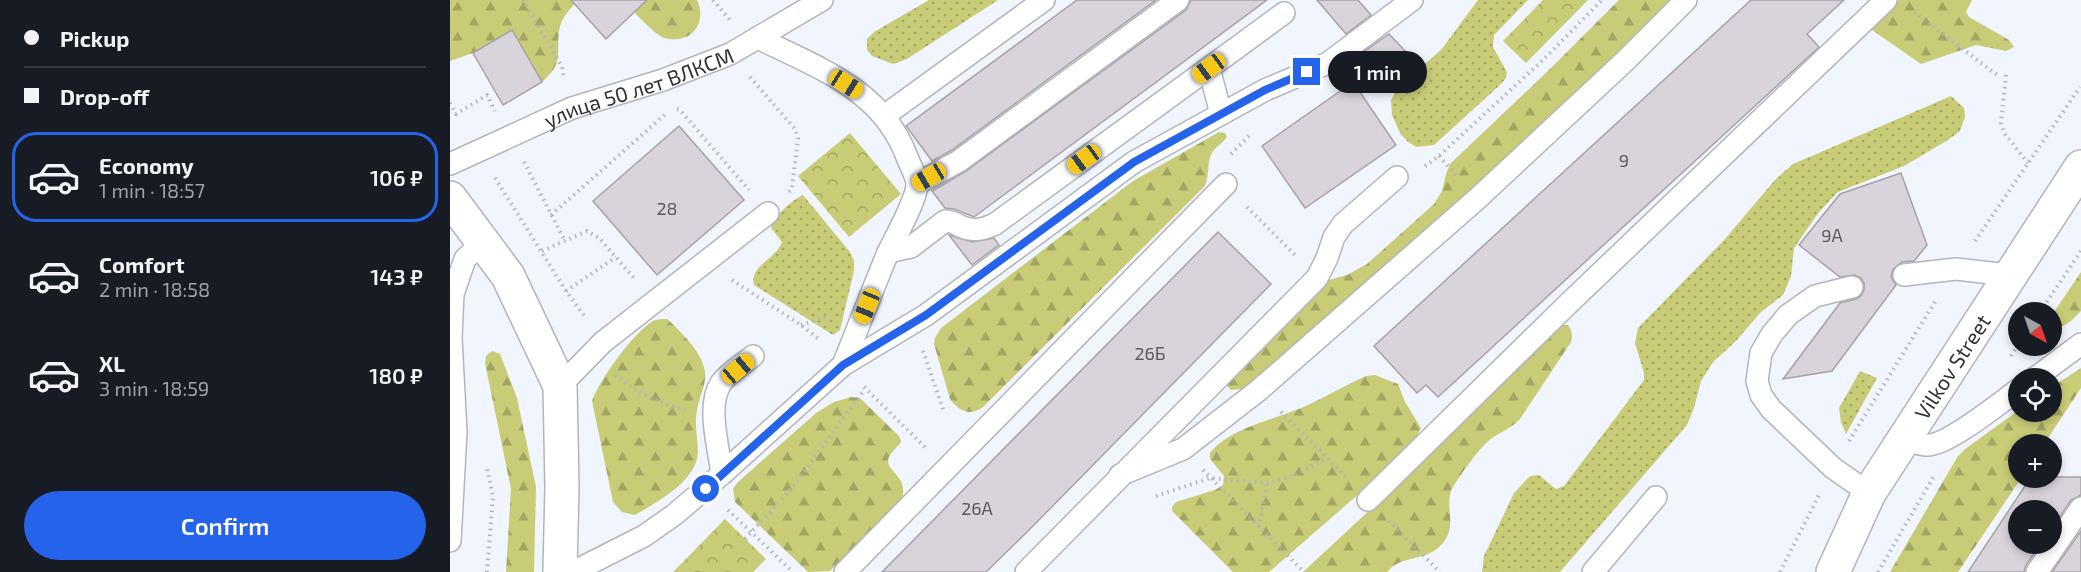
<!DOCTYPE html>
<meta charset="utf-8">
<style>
body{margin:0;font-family:"Exo 2",sans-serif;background:#242831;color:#f1f3f6;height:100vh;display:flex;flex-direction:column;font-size:22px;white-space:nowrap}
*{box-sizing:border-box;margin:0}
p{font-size:20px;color:#9ea1a6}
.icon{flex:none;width:33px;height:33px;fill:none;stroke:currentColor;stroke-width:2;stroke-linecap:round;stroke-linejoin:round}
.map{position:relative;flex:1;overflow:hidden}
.details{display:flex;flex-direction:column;background:#171b24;width:450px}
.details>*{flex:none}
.banner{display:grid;align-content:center;height:132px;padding:0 24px;background:#171b24}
.needle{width:39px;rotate:140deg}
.fabs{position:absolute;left:1558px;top:302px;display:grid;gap:12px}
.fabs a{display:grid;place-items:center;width:54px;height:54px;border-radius:50%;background:#171b24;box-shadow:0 3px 9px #0003;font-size:30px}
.end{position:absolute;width:27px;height:27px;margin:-14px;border:8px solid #2563eb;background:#fff;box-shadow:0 0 0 3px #fff}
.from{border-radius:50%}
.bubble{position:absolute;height:42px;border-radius:21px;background:#171b24;box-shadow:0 3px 9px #0003;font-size:20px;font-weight:600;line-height:42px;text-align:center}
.car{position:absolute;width:18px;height:36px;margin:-18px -9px;border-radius:8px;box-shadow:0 0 4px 2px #0007;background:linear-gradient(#f5c518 24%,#345 0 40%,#f5c518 0 76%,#345 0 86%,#f5c518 0)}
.banner b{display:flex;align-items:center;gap:21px;height:57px;font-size:22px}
.banner b+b{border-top:2px solid #363941}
.banner i{width:15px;height:15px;background:#f1f3f6}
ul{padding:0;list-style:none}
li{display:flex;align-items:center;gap:18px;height:90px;margin:0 12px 9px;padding:0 12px;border:3px solid transparent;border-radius:24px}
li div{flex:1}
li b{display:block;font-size:22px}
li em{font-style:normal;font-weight:600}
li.selected{border-color:#2563eb}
li>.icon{width:54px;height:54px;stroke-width:1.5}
.primary-button{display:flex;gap:12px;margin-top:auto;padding:12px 24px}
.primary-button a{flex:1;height:69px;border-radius:36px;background:#2563eb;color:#fff;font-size:24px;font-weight:600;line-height:69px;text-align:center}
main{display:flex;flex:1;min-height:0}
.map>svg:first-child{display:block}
</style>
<main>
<section class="details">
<div class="banner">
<b><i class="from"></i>Pickup</b>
<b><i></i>Drop-off</b>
</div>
<ul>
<li class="selected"><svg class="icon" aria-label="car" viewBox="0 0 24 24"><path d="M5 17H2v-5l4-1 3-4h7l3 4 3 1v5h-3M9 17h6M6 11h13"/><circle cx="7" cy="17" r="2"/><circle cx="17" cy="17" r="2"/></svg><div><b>Economy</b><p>1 min · 18:57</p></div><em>106 ₽</em></li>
<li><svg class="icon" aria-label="car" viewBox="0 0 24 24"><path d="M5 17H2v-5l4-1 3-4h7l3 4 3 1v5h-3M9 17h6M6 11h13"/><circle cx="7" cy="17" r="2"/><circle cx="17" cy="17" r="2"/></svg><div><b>Comfort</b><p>2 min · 18:58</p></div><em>143 ₽</em></li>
<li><svg class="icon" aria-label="car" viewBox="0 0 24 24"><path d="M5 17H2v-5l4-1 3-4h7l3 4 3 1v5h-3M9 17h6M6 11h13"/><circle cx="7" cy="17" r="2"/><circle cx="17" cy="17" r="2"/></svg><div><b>XL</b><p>3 min · 18:59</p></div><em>180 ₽</em></li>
</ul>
<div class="primary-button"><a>Confirm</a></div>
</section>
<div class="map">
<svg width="1631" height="572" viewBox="0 0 1631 572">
<defs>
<pattern id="grass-dots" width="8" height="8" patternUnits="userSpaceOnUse" patternTransform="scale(1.5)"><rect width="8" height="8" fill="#c8cc77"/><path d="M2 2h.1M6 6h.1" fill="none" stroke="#a3a662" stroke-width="1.8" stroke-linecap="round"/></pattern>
<pattern id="forest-firs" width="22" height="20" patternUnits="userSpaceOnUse" patternTransform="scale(1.5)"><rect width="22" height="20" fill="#c8cc77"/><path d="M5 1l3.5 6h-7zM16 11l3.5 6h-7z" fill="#a3a662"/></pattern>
<pattern id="park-crowns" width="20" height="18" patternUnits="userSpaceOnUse" patternTransform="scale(1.5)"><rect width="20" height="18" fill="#c8cc77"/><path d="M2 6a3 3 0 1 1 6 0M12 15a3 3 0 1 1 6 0" fill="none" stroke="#a3a662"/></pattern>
</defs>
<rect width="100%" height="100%" fill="#f1f5fd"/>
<g fill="url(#grass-dots)">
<path d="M479,0H548L457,59L443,64L422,56L417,50V39L424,32Z"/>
<path d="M1028,0H1078L1044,35L1043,47L1057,72L1056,78L1051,84L984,145L966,147L957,141L950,133L942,115L941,100L948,87L991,50Z"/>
<path d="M1501,96L1514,108L1515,117L1510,131L1498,140L1454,166L1388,192L1369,212L1344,248L1341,276L1333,295L1310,313L1286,341L1263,362L1251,381L1244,408L1237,425L1110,572H1032L1034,556L1064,493L1080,476L1089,475L1106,489L1114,486L1194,380V373L1185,343L1188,328L1275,239L1325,180L1343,164Z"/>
<path d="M353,195L400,252L404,261V271L390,330L383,335L304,285C299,266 327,258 332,242L321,228C324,216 342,200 353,195Z"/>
<path d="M1410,371L1427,378L1396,434L1391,422L1389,408Z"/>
</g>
<g fill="url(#forest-firs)">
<path d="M0,0H129C120,8 111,18 109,31C106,55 114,63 92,82L62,30L23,53L0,61Z"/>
<path d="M173,0H247C258,24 240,45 214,38C205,35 180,8 173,0Z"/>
<path d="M1169,0H1222C1126,95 1027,186 925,274C881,313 838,355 791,389L781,390L777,386L778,381L870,286L879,280L897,275L917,264L984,204L992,191L996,174L1000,164L1101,68Z"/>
<path d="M1449,0H1522L1516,12L1519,17L1559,40L1564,47L1556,51L1526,45L1471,64L1422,30L1423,25Z"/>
<path d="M769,132L775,133L777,137C773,143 767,146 763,151C756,162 760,175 755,186L533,407C520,417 509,411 500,399L484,344L485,338L491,328L683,181Z"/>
<path d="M1631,272V311L1621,321L1602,333V315Z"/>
<path d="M217,319C232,333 258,357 255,379C254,390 248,400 247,411C244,424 248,439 248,452C247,481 207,502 185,515L172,512L163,502L142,401C150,379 183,333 203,321C207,319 212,319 217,319Z"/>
<path d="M1112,325H1118C1122,331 1123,335 1121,342L1070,419C1060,430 1046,433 1036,443C1029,449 1004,483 1001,491C995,511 1009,529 989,547C973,562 953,554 937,572H853L923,507L1103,331Z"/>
<path d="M42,351L50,354L67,398L86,487L84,572H56L61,489L35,363L36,356Z"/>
<path d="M1631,368V388L1594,444H1569V477H1572L1508,572H1440L1508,456L1515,449L1569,410L1602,411V387Z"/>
<path d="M925,375L948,384L955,402L971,428L966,438L911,492L819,572H783L722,511V507L726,502L765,490L773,485L774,476L760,459V453C780,427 828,419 858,405C877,396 896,385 916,376Z"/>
<path d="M401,397L410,398L449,436L451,441C448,447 442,451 439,457C433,471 459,475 452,498L380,571L358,572L285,502L283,489L287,483L366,413L384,402Z"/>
</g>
<g fill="url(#park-crowns)">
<path d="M1093,0H1138L1076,63L1053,41Z"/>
<path d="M400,133L451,194L399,237L348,176Z"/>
<path d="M275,519L316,559L303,572H223Z"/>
</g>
<g fill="#d9d3db" stroke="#a7a2a9" stroke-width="1.5">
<path d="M121,0H197L156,39Z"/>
<path d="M627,0H706L502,150L482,161L456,126Z"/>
<path d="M741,0H817L524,217L504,209L495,208L482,191L516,171L736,10Z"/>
<path d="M867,0H908L921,15L896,34Z"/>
<path d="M1301,0H1394L1357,34L1369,47L1368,48L988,397L976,385L967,393L924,346Z"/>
<path d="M62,30L92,82L53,105L23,53Z"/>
<path d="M939,34L957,53L931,77L912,53Z"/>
<path d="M903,82L946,145L855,208L812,146Z"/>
<path d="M229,126L294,200L207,275L143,201Z"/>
<path d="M1451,173L1477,245L1464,261L1452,262L1443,269L1441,277L1446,285L1382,371L1333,379L1390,303L1406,299L1411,296L1414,290V283L1411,278L1405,275L1390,277L1349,245L1390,194Z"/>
<path d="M768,232L821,284L580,529L536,572H432Z"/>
<path d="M499,235L522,242L544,238L549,245L522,265Z"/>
<path d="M1581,477H1631V495L1621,500L1602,528V510H1569V543H1591L1576,565L1574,572H1518Z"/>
<path d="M1631,531V572H1602Z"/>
</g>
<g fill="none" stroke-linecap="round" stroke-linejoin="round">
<g stroke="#b2b5bc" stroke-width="24">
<g id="lane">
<path d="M308,38C368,68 432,89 457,157C460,165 466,175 467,183C468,198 444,239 437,255C422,291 408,328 393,365"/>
<path d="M771,114L759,68L834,13"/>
<path d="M434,116L594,0"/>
<path id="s1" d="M0,164L122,108L213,80L280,54L372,0"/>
<path d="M467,184L509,161L728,0"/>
<path d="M438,252L461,247L495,221C502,221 504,223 510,226C523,232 532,230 545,224L759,68"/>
<path d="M1454,275L1506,269L1559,275"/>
<path d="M1402,287L1365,296L1338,315L1322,334L1311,353L1307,381L1311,395L1321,409L1383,468L1419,493"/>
<path d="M1585,378L1631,344"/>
<path d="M110,386L153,342L318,213"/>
<path d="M1454,439C1461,441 1469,445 1477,445C1497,446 1551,402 1569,389"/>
<path d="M272,474C269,449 256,406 271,383C278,373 293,364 303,356"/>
<path d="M670,475L733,449L809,390L1027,199L1174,62L1236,0"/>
<path d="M918,500L1118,304L1436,0"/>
<path d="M0,541L6,432L1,338L3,294L15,259L32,243"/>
<path d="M123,572L194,536L224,515L272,474L393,365L476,315L684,162L815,90L878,63L962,0"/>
<path d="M395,572L776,184"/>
<path d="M576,572L867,278L877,258L884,237L893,224L947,177"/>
<path d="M1143,572L1206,497"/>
<path d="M1587,572L1631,508"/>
</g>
</g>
<g stroke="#b2b5bc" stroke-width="36">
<path id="secondary" d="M0,198L58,276L110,386L112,487L110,572"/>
</g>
<g stroke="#b2b5bc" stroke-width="36">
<g id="primary">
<path id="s2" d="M1383,572L1419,493L1631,167"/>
</g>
</g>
<g stroke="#b1b4ba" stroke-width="4" stroke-dasharray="1.5 4.5" stroke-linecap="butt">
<path d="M73,0L112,67L114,78"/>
<path d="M263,0L280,20"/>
<path d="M1464,12L1547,75"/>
<path d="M1556,75L1551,123L1554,133L1578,163"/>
<path d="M300,77L345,129L348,138L342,188L339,192"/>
<path d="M0,103L6,114L37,95L45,111"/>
<path d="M227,109L230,110L299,190"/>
<path d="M781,154L799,136"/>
<path d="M989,156L1007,176"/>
<path d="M74,162L115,241"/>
<path d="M975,166L989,156L1093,60L1152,0"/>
<path d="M45,178L116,291L136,318"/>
<path d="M797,207L845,255"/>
<path d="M101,215L218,112"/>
<path d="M1525,241L1630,87"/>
<path d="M92,251L137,231L149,238L184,278"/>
<path d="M282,280L351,325L370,340"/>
<path d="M116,291L166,257"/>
<path d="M1590,312L1631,251"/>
<path d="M351,325L378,316"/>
<path d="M473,351L494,412"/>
<path d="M1561,356L1569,344"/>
<path d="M165,375C189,393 204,402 235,410"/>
<path d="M414,387L475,447"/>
<path d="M831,412L898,479"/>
<path d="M1399,441L1485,302"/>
<path d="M753,470L854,572"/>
<path d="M706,496L760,478L817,483L840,477L877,458"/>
<path d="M278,510L343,572"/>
<path d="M939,521L990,572"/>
<path d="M809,527L817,483"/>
<path d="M295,539L342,488L414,390"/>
<path d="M37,572L43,496L37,468"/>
<path d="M1330,572L1369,495"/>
<path d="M1428,572L1484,476"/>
</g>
<use href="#lane" stroke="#fff" stroke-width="21"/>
<use href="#secondary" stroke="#fff" stroke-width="33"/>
<use href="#primary" stroke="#fff" stroke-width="33"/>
</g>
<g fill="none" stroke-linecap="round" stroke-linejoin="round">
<path stroke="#2563eb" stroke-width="8" d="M256,489L393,365L476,315L684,162L815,90L857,72"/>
</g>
<g text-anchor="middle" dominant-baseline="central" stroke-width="6" stroke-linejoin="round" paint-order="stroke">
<g font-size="18" fill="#5a5a5e">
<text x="1174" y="160">9</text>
<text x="217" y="208">28</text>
<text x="1382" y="235">9А</text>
<text x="700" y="353">26Б</text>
<text x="527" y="508">26А</text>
</g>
<g font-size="21" fill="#2f3134" stroke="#fff">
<text stroke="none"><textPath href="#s1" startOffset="204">улица 50 лет ВЛКСМ</textPath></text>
<text stroke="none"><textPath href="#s2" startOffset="238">Vilkov Street</textPath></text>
</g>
</g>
</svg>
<div class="fabs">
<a><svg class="needle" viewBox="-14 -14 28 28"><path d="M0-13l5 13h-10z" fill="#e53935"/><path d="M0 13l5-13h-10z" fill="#9ea1a6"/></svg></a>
<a><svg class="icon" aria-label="locate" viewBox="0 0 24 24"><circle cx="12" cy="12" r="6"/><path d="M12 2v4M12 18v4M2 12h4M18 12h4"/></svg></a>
<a>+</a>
<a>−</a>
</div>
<i class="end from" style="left:256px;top:489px"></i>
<i class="end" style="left:857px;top:72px"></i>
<div class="bubble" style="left:878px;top:51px;width:99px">1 min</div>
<i class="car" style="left:759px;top:68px;rotate:234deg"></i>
<i class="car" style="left:396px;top:84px;rotate:122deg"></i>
<i class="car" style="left:634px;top:159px;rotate:234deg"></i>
<i class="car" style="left:479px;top:177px;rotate:240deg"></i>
<i class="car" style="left:417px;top:306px;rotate:202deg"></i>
<i class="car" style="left:288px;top:369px;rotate:50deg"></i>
</div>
</main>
